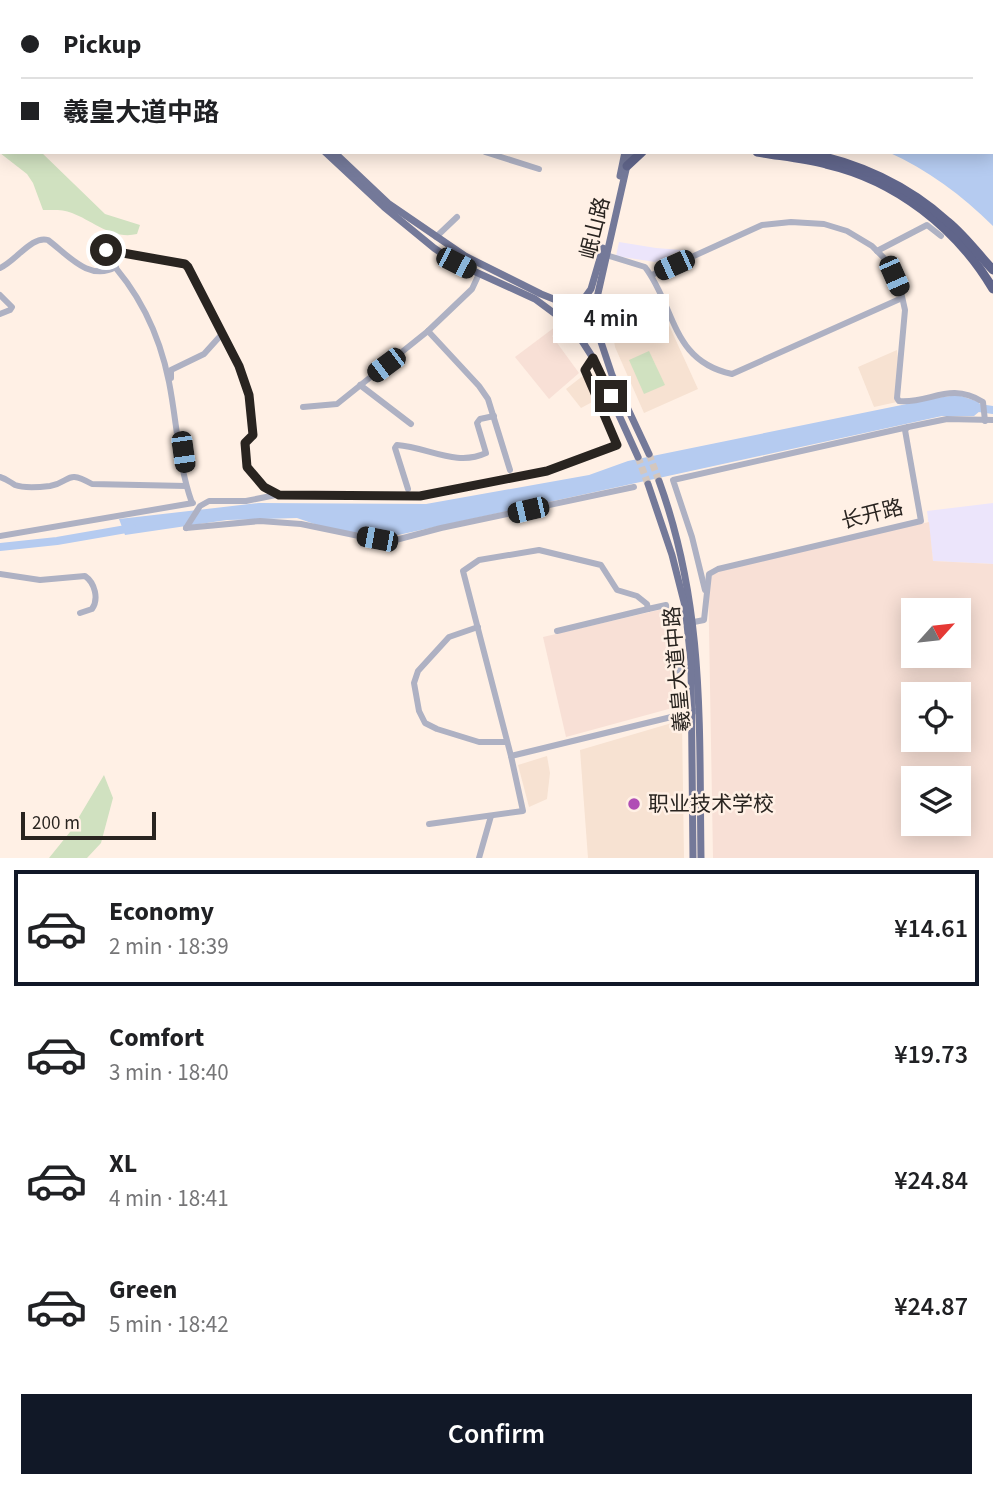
<!DOCTYPE html>
<meta charset="utf-8">
<style>
body{margin:0;font-family:"Source Sans 3","Noto Sans SC",sans-serif;background:#f2f2f2;color:#202124;height:100vh;display:flex;flex-direction:column;font-size:26px;white-space:nowrap}
*{box-sizing:border-box;margin:0}
p{font-size:23px;color:#757577}
.icon{flex:none;width:38px;height:38px;fill:none;stroke:currentColor;stroke-width:2;stroke-linecap:round;stroke-linejoin:round}
.map{position:relative;height:858px;overflow:hidden}
.panel{display:flex;flex-direction:column;background:#fff;flex:1}
.panel>*{flex:none}
.hud{position:absolute;left:0px;top:0px;width:994px;height:154px;box-shadow:0 4px 18px #0003;display:grid;align-content:center;height:154px;padding:0 21px;background:#fff}
.needle{width:46px;rotate:63deg}
.fabs{position:absolute;left:901px;top:598px;display:grid;gap:14px}
.fabs a{display:grid;place-items:center;width:70px;height:70px;border-radius:0px;background:#fff;box-shadow:0 4px 18px #0003;font-size:35px}
.scale{position:absolute;left:21px;bottom:18px;width:135px;box-sizing:border-box;padding-left:7px;border:4px solid #292420;border-top:0;font-size:19px;line-height:24px;white-space:nowrap;color:#292420;-webkit-text-stroke:5px #fff0e5;paint-order:stroke}
.end{position:absolute;width:32px;height:32px;margin:-16px;border:9px solid #292420;background:#fff;box-shadow:0 0 0 4px #fff}
.from{border-radius:50%}
.bubble{position:absolute;height:49px;border-radius:0px;background:#fff;box-shadow:0 4px 18px #0003;font-size:23px;font-weight:600;line-height:49px;text-align:center}
.car{position:absolute;width:21px;height:42px;margin:-21px -10px;border-radius:9px;box-shadow:0 0 5px 2px #0007;background:linear-gradient(#222 24%,#8ab4d8 0 40%,#222 0 76%,#8ab4d8 0 86%,#222 0)}
.hud b{display:flex;align-items:center;gap:24px;height:66px;font-size:26px}
.hud b+b{border-top:2px solid #e0e0e0}
.hud i{width:18px;height:18px;background:#202124}
ul{padding:12px 0 0;list-style:none}
li{display:flex;align-items:center;gap:21px;height:116px;margin:0 14px 10px;padding:0 7px;border:4px solid transparent;border-radius:0px}
li div{flex:1}
li b{display:block;font-size:26px}
li em{font-style:normal;font-weight:600}
li.current{border-color:#111827}
li>.icon{width:63px;height:63px;stroke-width:1.5}
.action{display:flex;gap:14px;margin-top:auto;padding:14px 21px}
.action a{flex:1;height:80px;border-radius:0px;background:#111827;color:#fff;font-size:28px;font-weight:600;line-height:80px;text-align:center}
.map>svg:first-child{display:block}
</style>
<div class="map">
<svg width="993" height="858" viewBox="0 0 993 858">
<rect width="100%" height="100%" fill="#fff0e5"/>
<g fill="#ece5fb">
<path d="M619,242L656,248L682,250L655,262L616,256Z"/>
<path d="M993,503V564L933,561L927,511Z"/>
</g>
<g fill="#f8e0d6" fill-rule="evenodd">
<path d="M559,324L562,327L552,336L579,373L549,399L515,357Z"/>
<path d="M929,522L933,561L993,564V858H713L708,571ZM914,611H959V656H914ZM914,695H959V740H914ZM914,779H959V824H914Z"/>
<path d="M663,609L676,707L566,737L543,637Z"/>
</g>
<g fill="#f7e2d2">
<path d="M647,305L656,326L668,323L698,389L644,413L615,347L609,311Z"/>
<path d="M897,350L899,365L897,402L874,407L858,367Z"/>
<path d="M584,375L596,400L581,408L566,389Z"/>
<path d="M682,720L684,858H588L580,750Z"/>
<path d="M547,756L550,773L547,799L529,807L518,765Z"/>
</g>
<g fill="#d0e1c0">
<path d="M0,118L2,152H41L105,214L140,225L137,234C113,240 93,221 72,213C63,209 53,210 43,210L33,183L27,174L0,153Z"/>
<path d="M649,351L665,385L644,394L629,360Z"/>
<path d="M104,775L113,798L101,843L87,858H49L70,832Z"/>
</g>
<g fill="#b5cbf0">
<path d="M993,131V226C962,195 928,170 888,152H992Z"/>
<path d="M958,395L979,402L980,411L974,416H942L389,537L329,529L297,518L227,520L125,535L119,519L259,503L426,504L589,475L628,461L936,398Z"/>
</g>
<g fill="none" stroke-linecap="round" stroke-linejoin="round">
<g stroke="#b5cbf0" stroke-width="8">
<path d="M979,408L993,410"/>
<path d="M0,547L57,541L132,528"/>
</g>
<g stroke="#d4c7be" stroke-width="7" stroke-dasharray="7 3.5" stroke-linecap="butt">
<path d="M649,454L659,481"/>
<path d="M638,457L648,484"/>
</g>
<g stroke="#aeb1c3" stroke-width="6">
<path d="M879,0L880,2"/>
<path d="M317,2H338"/>
<path d="M635,2L636,0"/>
<path d="M0,77L2,79"/>
<path d="M485,152L539,169"/>
<path d="M436,237L457,217"/>
<path d="M877,251L927,225L941,236"/>
<path d="M606,255L645,267C676,308 671,361 732,374L902,298"/>
<path d="M0,268C16,261 32,235 48,240C68,255 89,282 116,267"/>
<path d="M652,275L762,225L791,222L824,224L847,231L872,246L887,261L901,292L905,310L897,398L899,401C930,404 949,381 983,402L985,421"/>
<path d="M0,295L12,307L10,310L0,314"/>
<path d="M428,331L479,386L488,399L510,470"/>
<path d="M171,378V370L204,354L222,334"/>
<path d="M360,385L411,424"/>
<path d="M303,407L337,404L428,331L472,289L479,274"/>
<path d="M0,477C7,479 10,482 15,485C23,488 41,487 50,486C72,482 65,469 92,484L186,486"/>
<path d="M408,489L395,448L397,445C428,447 456,467 486,453L477,423L480,419L494,416"/>
<path d="M192,503C178,464 177,422 169,382C159,332 139,291 104,255L106,250L185,264L189,267L239,366L249,395L253,435L245,443L247,467L264,487L279,495"/>
<path d="M186,528L200,506L209,501H246L276,495L375,497L420,496L547,471L617,445L585,370L593,358"/>
<path d="M186,528L260,521L301,524L388,542L441,528L634,487"/>
<path d="M0,536L193,503"/>
<path d="M0,574L40,580L85,576C95,583 99,599 92,609L80,613"/>
<path d="M705,590L692,537L673,480L908,427"/>
<path d="M694,622L704,620L709,574L718,569L921,521L905,430L908,427L947,419L993,420"/>
<path d="M478,627L449,637L418,671L414,683L419,711L425,723L437,729L479,742H507"/>
<path d="M557,631L648,609"/>
<path d="M511,756L696,711"/>
<path d="M429,824L523,811L511,756L463,571L479,560L539,550L601,565L617,590L637,596L647,604L648,609L666,605L675,671L695,666"/>
<path d="M479,858L491,816"/>
</g>
<g stroke="#747999" stroke-width="7">
<path d="M166,0L168,2"/>
<path d="M811,0L815,2"/>
<path d="M821,0L825,2"/>
<path d="M657,2V0"/>
<path d="M663,2V0"/>
<path d="M992,97L993,98"/>
<path d="M992,103L993,104"/>
<path d="M325,152L384,207L434,248L456,263L535,299L566,322"/>
<path d="M334,152L389,204L465,256L541,294L556,300L573,301"/>
<path d="M620,176L625,152"/>
<circle cx="579" cy="315" r="15"/>
<path d="M583,300L591,289L603,248"/>
<path d="M594,311L630,152"/>
<path d="M594,321L612,375L649,454"/>
<path d="M575,330L593,358L638,457"/>
<path d="M659,481C705,607 699,726 701,858"/>
<path d="M648,484L672,555L685,606L691,662L693,858"/>
</g>
<g stroke="#60658a" stroke-width="9">
<path d="M757,152C780,156 804,158 826,164C896,180 957,228 993,289"/>
<path d="M802,152C856,162 907,185 948,222C965,236 978,254 993,270"/>
<path d="M627,166L642,152"/>
</g>
<g stroke="#5a524d" stroke-width="2">
<path d="M427,0L432,2"/>
<path d="M756,2H773"/>
<path d="M992,114H993"/>
</g>
</g>
<g fill="none" stroke-linecap="round" stroke-linejoin="round">
<path stroke="#292420" stroke-width="9" d="M106,250L185,264L188,267L239,366L249,395L253,435L245,443L247,467L264,487L279,495L420,496L547,471L617,445L585,370L593,358L611,396"/>
</g>
<circle fill="#b04eb5" stroke="#fff0e5" stroke-width="2.5" cx="634" cy="804" r="7"/>
<g text-anchor="middle" dominant-baseline="central" stroke-width="5" stroke-linejoin="round" paint-order="stroke">
<g font-size="21" fill="#292420" stroke="#fff0e5">
<text transform="translate(595 228) rotate(-76)">岷山路</text>
<text transform="translate(872 514) rotate(-14)">长开路</text>
<text transform="translate(677 669) rotate(-95)">羲皇大道中路</text>
</g>
<g font-size="21" fill="#292420" stroke="#fff0e5" text-anchor="start">
<text x="648" y="804">职业技术学校</text>
</g>
</g>
</svg>
<div class="fabs">
<a><svg class="needle" viewBox="-14 -14 28 28"><path d="M0-13l5 13h-10z" fill="#e53935"/><path d="M0 13l5-13h-10z" fill="#757577"/></svg></a>
<a><svg class="icon" aria-label="locate" viewBox="0 0 24 24"><circle cx="12" cy="12" r="6"/><path d="M12 2v4M12 18v4M2 12h4M18 12h4"/></svg></a>
<a><svg class="icon" aria-label="layers" viewBox="0 0 24 24"><path d="M12 4l9 5-9 5-9-5zM3 14l9 5 9-5"/></svg></a>
</div>
<div class="scale">200 m</div>
<i class="end from" style="left:106px;top:250px"></i>
<i class="end" style="left:611px;top:396px"></i>
<div class="bubble" style="left:553px;top:294px;width:116px">4 min</div>
<i class="car" style="left:456px;top:263px;rotate:117deg"></i>
<i class="car" style="left:674px;top:265px;rotate:246deg"></i>
<i class="car" style="left:894px;top:276px;rotate:156deg"></i>
<i class="car" style="left:386px;top:365px;rotate:233deg"></i>
<i class="car" style="left:183px;top:452px;rotate:172deg"></i>
<i class="car" style="left:528px;top:510px;rotate:257deg"></i>
<i class="car" style="left:377px;top:539px;rotate:281deg"></i>
<div class="hud">
<b><i class="from"></i>Pickup</b>
<b><i></i>羲皇大道中路</b>
</div>
</div>
<section class="panel">
<ul>
<li class="current"><svg class="icon" aria-label="car" viewBox="0 0 24 24"><path d="M5 17H2v-5l4-1 3-4h7l3 4 3 1v5h-3M9 17h6M6 11h13"/><circle cx="7" cy="17" r="2"/><circle cx="17" cy="17" r="2"/></svg><div><b>Economy</b><p>2 min · 18:39</p></div><em>¥14.61</em></li>
<li><svg class="icon" aria-label="car" viewBox="0 0 24 24"><path d="M5 17H2v-5l4-1 3-4h7l3 4 3 1v5h-3M9 17h6M6 11h13"/><circle cx="7" cy="17" r="2"/><circle cx="17" cy="17" r="2"/></svg><div><b>Comfort</b><p>3 min · 18:40</p></div><em>¥19.73</em></li>
<li><svg class="icon" aria-label="car" viewBox="0 0 24 24"><path d="M5 17H2v-5l4-1 3-4h7l3 4 3 1v5h-3M9 17h6M6 11h13"/><circle cx="7" cy="17" r="2"/><circle cx="17" cy="17" r="2"/></svg><div><b>XL</b><p>4 min · 18:41</p></div><em>¥24.84</em></li>
<li><svg class="icon" aria-label="car" viewBox="0 0 24 24"><path d="M5 17H2v-5l4-1 3-4h7l3 4 3 1v5h-3M9 17h6M6 11h13"/><circle cx="7" cy="17" r="2"/><circle cx="17" cy="17" r="2"/></svg><div><b>Green</b><p>5 min · 18:42</p></div><em>¥24.87</em></li>
</ul>
<div class="action"><a>Confirm</a></div>
</section>
